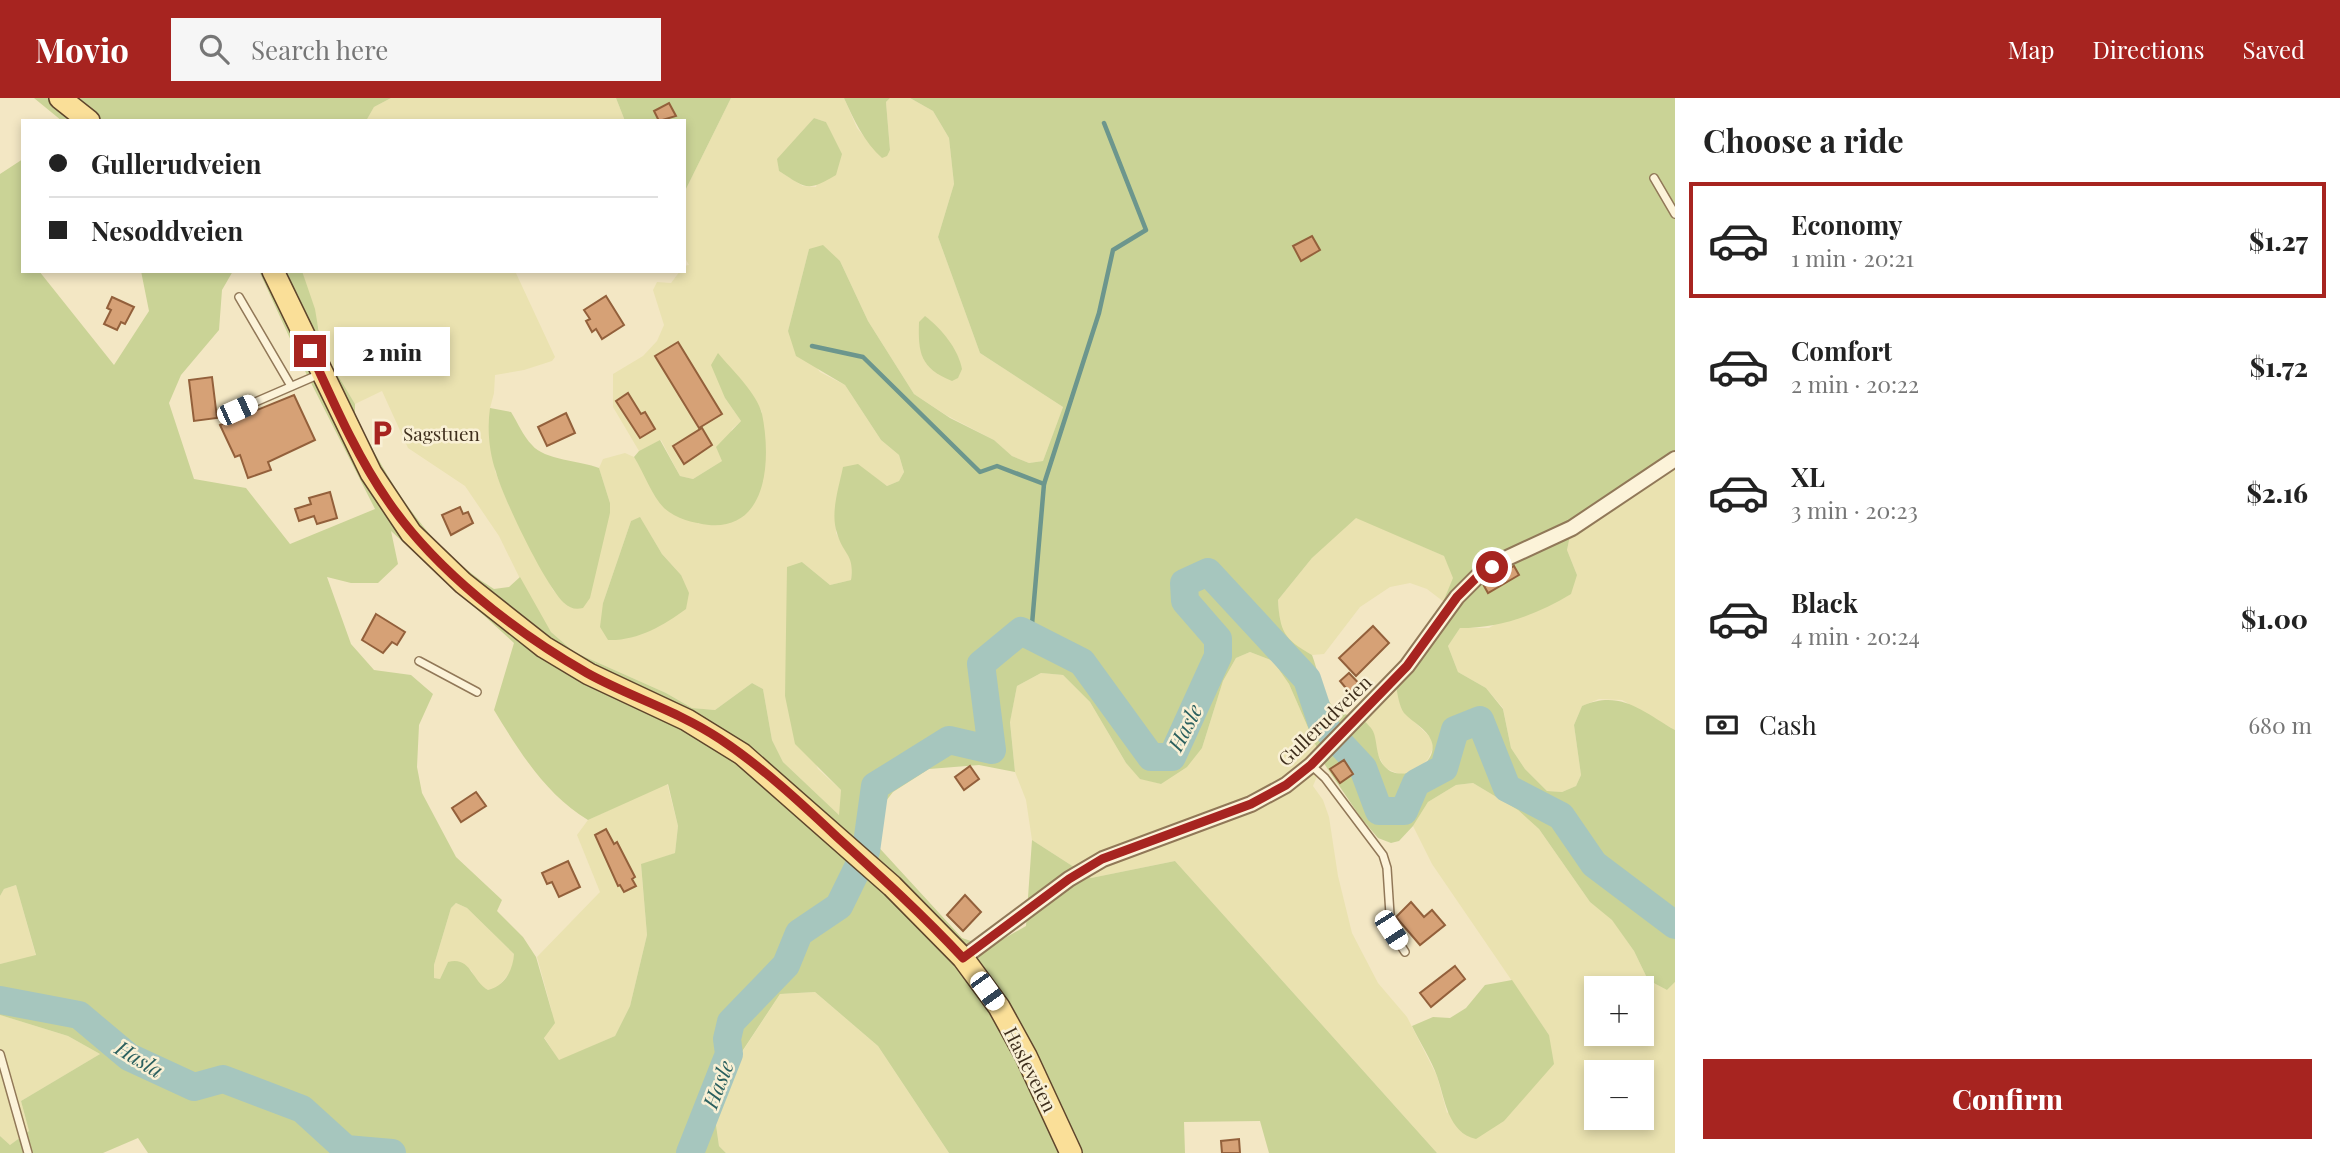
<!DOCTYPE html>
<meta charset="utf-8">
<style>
body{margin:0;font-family:"Playfair Display",serif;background:#f6f6f6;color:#222;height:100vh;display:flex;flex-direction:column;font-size:26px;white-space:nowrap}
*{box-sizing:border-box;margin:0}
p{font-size:23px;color:#767676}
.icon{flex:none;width:38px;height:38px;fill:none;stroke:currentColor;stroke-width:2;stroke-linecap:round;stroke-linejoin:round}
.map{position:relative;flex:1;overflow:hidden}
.drawer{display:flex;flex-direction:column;background:#fff;width:665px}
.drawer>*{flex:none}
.banner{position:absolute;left:21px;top:21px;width:665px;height:154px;border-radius:0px;box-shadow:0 4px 10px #0003;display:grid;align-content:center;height:154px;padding:0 28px;background:#fff}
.buttons{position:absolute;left:1584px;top:878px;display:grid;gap:14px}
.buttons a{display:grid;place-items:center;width:70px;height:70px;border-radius:0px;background:#fff;box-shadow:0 4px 10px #0003;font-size:35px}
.end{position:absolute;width:32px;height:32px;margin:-16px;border:9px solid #a72420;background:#fff;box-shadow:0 0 0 4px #fff}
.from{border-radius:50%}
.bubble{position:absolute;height:49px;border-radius:0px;background:#fff;box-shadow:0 4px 10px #0003;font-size:23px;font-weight:800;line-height:49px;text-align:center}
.car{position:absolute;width:21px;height:42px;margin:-21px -10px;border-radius:9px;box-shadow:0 0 5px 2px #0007;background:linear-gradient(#fff 24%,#345 0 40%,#fff 0 76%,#345 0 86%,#fff 0)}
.banner b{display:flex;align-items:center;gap:24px;height:66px;font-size:26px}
.banner b+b{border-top:2px solid #e0e0e0}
.banner i{width:18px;height:18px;background:#222}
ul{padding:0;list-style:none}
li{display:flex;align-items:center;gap:21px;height:116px;margin:0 14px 10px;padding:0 14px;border:4px solid transparent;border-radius:0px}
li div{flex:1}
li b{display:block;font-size:26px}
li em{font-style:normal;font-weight:800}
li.on{border-color:#a72420}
li>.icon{width:63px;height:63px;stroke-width:1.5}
h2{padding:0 28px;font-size:32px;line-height:84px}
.pay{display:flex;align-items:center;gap:18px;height:77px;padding:0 28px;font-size:26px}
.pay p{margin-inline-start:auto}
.action{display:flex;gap:14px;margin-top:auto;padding:14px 28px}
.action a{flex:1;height:80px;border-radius:0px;background:#a72420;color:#fff;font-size:28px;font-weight:800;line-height:80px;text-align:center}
header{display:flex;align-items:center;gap:42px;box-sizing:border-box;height:98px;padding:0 35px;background:#a72420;color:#fff}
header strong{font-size:33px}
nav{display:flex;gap:38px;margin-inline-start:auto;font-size:24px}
.search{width:490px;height:63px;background:#f6f6f6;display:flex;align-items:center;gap:18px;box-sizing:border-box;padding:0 24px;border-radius:0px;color:#767676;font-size:26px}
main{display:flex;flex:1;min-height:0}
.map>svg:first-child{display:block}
</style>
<header>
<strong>Movio</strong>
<div class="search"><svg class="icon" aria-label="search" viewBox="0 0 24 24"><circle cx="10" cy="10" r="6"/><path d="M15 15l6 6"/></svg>Search here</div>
<nav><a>Map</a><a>Directions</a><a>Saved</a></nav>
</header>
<main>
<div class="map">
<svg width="1675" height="1055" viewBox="0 0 1675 1055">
<rect width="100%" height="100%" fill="#f3e7c4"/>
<g fill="#eae2b0" fill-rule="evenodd">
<path d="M391,0H616L625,23H366L374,9Z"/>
<path d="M731,0H844L857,30L882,60L890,52L886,4L890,0H910L933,13L949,40L954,86L938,139L980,255L1063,309L1043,363L1029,365L1012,358L994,342L946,317L914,296L868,223L840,163L809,151L788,233L820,274L845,287L881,342L899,357L904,374L899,383L887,388L858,367L835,410L836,435L853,466L851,482L830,487L802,464L788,542L785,598L818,671L841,692L840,718L783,664L772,642L763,591L752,585L715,612L692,610L666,595L574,554L551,534L528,497L499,438L465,388L408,350L382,293L355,306L327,259L302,173H515L555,259L552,263L524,272L495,277L494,295L490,310L495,373L509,408L553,492L565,506L610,415V405L599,370L603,361L625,355L634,359L646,378L699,426L762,314L753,299L718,256L725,300L741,323L732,331L722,363L693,381L680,378L661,342L639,353L613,309V276L643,258L657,243L664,227L653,192L657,184L671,185L680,173H684V168L689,167L684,158V95ZM814,20L826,24L830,33L816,89L803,88L779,73L778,61ZM640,420L662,456L681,477L603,505L631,423Z"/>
<path d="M1675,366V632L1622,602L1599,601L1582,608L1574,627L1581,677L1576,688L1562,694L1547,693L1525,671L1511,650L1503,610L1486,590L1458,574L1448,548L1460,530H1489L1577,477L1567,452L1570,438Z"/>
<path d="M1356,419L1444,458L1454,480L1444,504L1427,491L1410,485L1390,489L1360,509L1324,556L1312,557L1291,545L1280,528L1278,502L1312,460Z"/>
<path d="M1250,554L1273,563L1289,586L1323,664L1313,688L1323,702L1329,719L1338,778L1352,835L1378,885L1407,919L1437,978L1447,1015L1549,937L1432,766L1413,728L1428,704L1456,687L1473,685L1518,712L1539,731L1590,804L1612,821L1634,853L1648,882L1667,892L1675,884V1055H1437L1175,763L1091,780L1032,742L1026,702L1015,674L1010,623L1017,588L1041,575L1063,577L1090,604L1126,665L1140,680L1161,686L1202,650L1223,583L1236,560ZM1596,891H1642V936H1596ZM1596,975H1642V1020H1596Z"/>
<path d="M1396,589L1403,613L1431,640L1433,650L1428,661L1415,675L1399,676L1385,670L1376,653L1373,633L1362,620Z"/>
<path d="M667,685L678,728L675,755L641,767L647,837L630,908L615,938L559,963L544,939L552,914L537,859L600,794L577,737L588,722Z"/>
<path d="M16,787L36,858L0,866V798L4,791Z"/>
<path d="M456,805L467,810L514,856L513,871L497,890L488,892L479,887L471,872L448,864L440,881L434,880V867L451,810Z"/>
<path d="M815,894L878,948L949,1055H726L719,1048L712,1000L780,896Z"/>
<path d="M0,917L68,938L100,956L21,1003L29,1033L10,1047L0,1038Z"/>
</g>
<g fill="#cad396" fill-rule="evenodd">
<path d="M34,0H391L374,9L366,23H62Z"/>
<path d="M616,0H731L684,95V23H625Z"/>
<path d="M844,0H890L886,4L890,52L887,58L882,60C864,44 854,22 844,0Z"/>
<path d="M910,0H1675V366L1570,438L1567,452L1577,477L1571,496C1536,517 1500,530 1460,530L1448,548L1458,574L1486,590L1503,611L1511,650L1525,671L1547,693L1562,694L1576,688L1581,677L1574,627L1582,608C1620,591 1642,613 1675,632V884L1667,892L1648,882L1634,853L1612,822L1590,804L1539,731L1518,712L1473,685L1456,687L1428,704L1413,728L1399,743L1391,745L1378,740L1361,720L1323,664L1289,586L1273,563L1250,554L1236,560L1223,583L1202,650L1187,669L1161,686L1140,681L1126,665L1090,604L1063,577L1041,575L1017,588L1010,624L1015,674L979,667L929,671L893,694L882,708L873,743L962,840L989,849L1026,828L1032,742L1091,780L1175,763L1437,1055H1269L1260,1023L1184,1024L1185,1055H949L878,948L815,894L780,896L712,999L719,1048L726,1055H148L138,1040L103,1055H0V1038L10,1047L29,1033L21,1003L100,956L68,938L0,917V866L36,857L16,787L4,791L0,798V76L23,61V173H39L114,267L149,213L141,173H233L222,192L219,232L181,277L169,305L194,381L246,390L290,446L375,411L304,271L259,173H302L315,211L320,241L327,259L355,306V319C392,388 426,449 494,491L509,489L520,479L551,534L574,554L666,595L692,610L715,612L752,585L763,591L772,642L783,664L839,717L841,692L795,646L785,598L787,469L802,464L830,487L851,482C855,456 843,457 837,435C830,415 839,389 843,369L858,366L887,388L899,383L904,374L899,357L881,342L845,287L796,258L788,233L809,151L823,147L840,163L868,223L914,296L950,320L994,342L1012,358L1029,365L1043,363L1063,309L980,255L938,139L954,86L949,40L933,13ZM1356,420L1444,458L1453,480L1419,562L1396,589C1398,597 1399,608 1404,615C1412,624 1427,631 1431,642C1441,665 1402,687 1385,669C1375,659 1378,644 1373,633C1371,629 1365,624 1362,620C1322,616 1324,590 1312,557C1284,541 1280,534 1278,502L1312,460ZM391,433L514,545L494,612C519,653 546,697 588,722L668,686L678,728L675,755L641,766L647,837L630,908L615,938L559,962L544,940L555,925L536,859L523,839L497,813L502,802L456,759L422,695L417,669L419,627L433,596L411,577L374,572L351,546L327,479L351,485H378L398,466ZM456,805L467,810L514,856C513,872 505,888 488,892C471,882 471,858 448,864L440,881L434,880V867L451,810Z"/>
<path d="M814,20L826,24L842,56L836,77C807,94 807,91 779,73L777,61Z"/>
<path d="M925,218C942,231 958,251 962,271L958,280L952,283C920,270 918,255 919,224Z"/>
<path d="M718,255C732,272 757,295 762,316C771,359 769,432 709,427C694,425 676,421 664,410C652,398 644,375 634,359L639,353L660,342L680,378L693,381L722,363L716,349L741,323L725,300L711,267Z"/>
<path d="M490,310L511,314C518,325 523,338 532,347C544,362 581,363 599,370L610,405V415L590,500L583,510C575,512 570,510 564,505C545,487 503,400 496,374C489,354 487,331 490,310Z"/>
<path d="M640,419L662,456L681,477L689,495L686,511C663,528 637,543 608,542L600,529L603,505L631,423Z"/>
<path d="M1512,882L1549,937L1554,966L1504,1023L1476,1041C1448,1035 1445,1001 1437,978C1431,961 1420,945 1412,928L1433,919L1450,920L1466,910L1485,887Z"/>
</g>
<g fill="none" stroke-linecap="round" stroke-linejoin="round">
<g stroke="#6c968d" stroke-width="4.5">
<path d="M812,248L863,259L980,374L997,368L1044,386"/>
<path d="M1031,538L1044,386L1099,215L1113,152L1146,132L1104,25"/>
</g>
<g stroke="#a6c6be" stroke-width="28">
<path d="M0,902L79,917L129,959L194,989L223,981L302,1011L346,1051L392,1055"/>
<path d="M690,1055L729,956L727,941L731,924L786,867L799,835L839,808L866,753L875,688L949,642L992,652L981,566L1021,533L1082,564L1151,659H1172L1218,558V541L1185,503L1184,485L1208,474L1307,581L1322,626L1363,670L1379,713H1404L1416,685L1444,670L1455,632L1480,622L1507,690L1561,718L1594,766L1675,827"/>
</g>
</g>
<g fill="#d6a176" stroke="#93603b" stroke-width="2">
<path d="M669,5L676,18L659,23L654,13Z"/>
<path d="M1312,138L1320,152L1301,163L1293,148Z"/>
<path d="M606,198L624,227L602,241L596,231L592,234L586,223L590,221L584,212Z"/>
<path d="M112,199L134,209L125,226L121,224L117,232L104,226L111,212L107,210Z"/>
<path d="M678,244L722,316L699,330L655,258Z"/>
<path d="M212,279L217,320L194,323L189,282Z"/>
<path d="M628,295L641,316L645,314L655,331L640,340L616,303Z"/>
<path d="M294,297L315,342L268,364L271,372L248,380L240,357L235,359L220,327Z"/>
<path d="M566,315L575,335L547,348L538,329Z"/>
<path d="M702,330L712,347L684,366L673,348Z"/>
<path d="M330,394L337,420L317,426L314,418L299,423L295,411L311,406L309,400Z"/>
<path d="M460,409L463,416L468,414L473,425L451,437L442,417Z"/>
<path d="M1514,468L1519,477L1488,495L1483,486Z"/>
<path d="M376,516L405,534L397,547L392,544L383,555L362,542Z"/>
<path d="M1373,528L1389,545L1356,578L1339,560Z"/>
<path d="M1349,575L1365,592L1355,601L1340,583Z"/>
<path d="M1344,662L1353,676L1340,685L1330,671Z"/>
<path d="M970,668L979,681L964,692L955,679Z"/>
<path d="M476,694L486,708L461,724L452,710Z"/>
<path d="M606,731L614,746L617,744L635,779L632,781L636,788L624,794L620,787L618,788L595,737Z"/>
<path d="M568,763L580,789L559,799L552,784L547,786L542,775Z"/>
<path d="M965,797L981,814L963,833L947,817Z"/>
<path d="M1411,804L1424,819L1432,812L1445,827L1420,847L1396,819Z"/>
<path d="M1455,868L1465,881L1431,909L1420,895Z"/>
<path d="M1239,1041L1240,1055H1222L1221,1043Z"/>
</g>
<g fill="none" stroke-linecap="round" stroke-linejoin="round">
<g stroke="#917858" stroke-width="10">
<g id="lane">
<path d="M1654,80L1675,116"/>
<path d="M239,199L291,288"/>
<path d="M237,312L320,276"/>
<path d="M419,563L477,594"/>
<path d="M1311,667L1325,680L1383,757L1387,770L1391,832L1405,854"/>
<path d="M0,956L28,1055"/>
</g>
</g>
<g stroke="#917858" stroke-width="18">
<path id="street" d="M963,860L1069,781L1103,761L1251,706L1286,687L1311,667L1407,568L1457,499L1479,477L1505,461L1572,430L1675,361"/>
</g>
<g stroke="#5e452c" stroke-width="24">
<g id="primary">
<path d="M60,0L89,23"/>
<path d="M273,173L371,375L411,435L463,485L544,549L589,576L687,622L742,656L892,788L963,860L999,909L1026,958L1071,1055"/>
</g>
</g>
<use href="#lane" stroke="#fcf3d9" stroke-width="7"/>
<use href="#street" stroke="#fcf3d9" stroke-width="14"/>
<use href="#primary" stroke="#fadf98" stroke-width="21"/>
</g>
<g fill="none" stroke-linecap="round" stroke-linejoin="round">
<path stroke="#a72420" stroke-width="9" d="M310,253C333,303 356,357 388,403C435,472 515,534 587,575C630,599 678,613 720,641C762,669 800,704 837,739C880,778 923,817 963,860L1069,781L1102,761L1251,706L1286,687L1311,667L1407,568L1457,499L1479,477L1492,469"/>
</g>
<defs>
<g id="parking-bare" transform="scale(2.1)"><path d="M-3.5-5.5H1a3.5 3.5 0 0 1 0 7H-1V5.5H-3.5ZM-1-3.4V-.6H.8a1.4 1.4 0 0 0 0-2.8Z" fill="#a72420" stroke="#f9f0d5" stroke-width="2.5" paint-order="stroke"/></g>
</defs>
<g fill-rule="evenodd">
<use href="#parking-bare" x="382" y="335"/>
</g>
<g text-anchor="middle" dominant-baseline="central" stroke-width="5" stroke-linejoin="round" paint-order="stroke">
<g font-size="19" fill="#3f2f1d" stroke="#f9f0d5" text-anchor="start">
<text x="403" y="335">Sagstuen</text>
</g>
<g font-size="19" fill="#3f2f1d" stroke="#f9f0d5">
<text transform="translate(1324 622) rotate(-44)">Gullerudveien</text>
<text transform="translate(1031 971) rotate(63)">Hasleveien</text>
</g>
<g font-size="21" font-style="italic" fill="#2b605f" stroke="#f9f0d5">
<text transform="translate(1184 629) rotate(-63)">Hasle</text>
<text transform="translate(140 960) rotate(31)">Hasla</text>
<text transform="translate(717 986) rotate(-69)">Hasle</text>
</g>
</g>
</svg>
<div class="buttons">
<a>+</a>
<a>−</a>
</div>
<i class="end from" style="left:1492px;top:469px"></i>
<i class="end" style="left:310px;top:253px"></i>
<div class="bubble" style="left:334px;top:229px;width:116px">2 min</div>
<i class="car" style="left:237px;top:312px;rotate:66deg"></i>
<i class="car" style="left:1391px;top:832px;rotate:147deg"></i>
<i class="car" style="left:987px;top:893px;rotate:144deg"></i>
<div class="banner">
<b><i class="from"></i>Gullerudveien</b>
<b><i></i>Nesoddveien</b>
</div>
</div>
<section class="drawer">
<h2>Choose a ride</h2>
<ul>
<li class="on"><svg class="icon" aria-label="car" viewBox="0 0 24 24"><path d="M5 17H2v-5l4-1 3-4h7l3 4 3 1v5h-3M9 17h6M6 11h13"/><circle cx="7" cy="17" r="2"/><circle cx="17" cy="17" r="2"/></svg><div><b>Economy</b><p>1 min · 20:21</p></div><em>$1.27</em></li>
<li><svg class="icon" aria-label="car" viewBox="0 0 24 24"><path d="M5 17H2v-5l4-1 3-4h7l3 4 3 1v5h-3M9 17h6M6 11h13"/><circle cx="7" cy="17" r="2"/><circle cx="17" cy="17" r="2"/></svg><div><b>Comfort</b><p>2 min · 20:22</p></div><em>$1.72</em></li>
<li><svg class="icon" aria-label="car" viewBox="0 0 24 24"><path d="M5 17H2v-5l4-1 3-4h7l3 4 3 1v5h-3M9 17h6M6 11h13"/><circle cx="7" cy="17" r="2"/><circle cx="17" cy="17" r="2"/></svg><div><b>XL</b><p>3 min · 20:23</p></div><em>$2.16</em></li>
<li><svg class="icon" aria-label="car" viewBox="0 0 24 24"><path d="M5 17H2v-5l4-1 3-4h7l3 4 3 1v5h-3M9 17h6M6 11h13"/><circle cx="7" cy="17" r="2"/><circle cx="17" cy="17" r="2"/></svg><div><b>Black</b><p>4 min · 20:24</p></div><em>$1.00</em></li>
</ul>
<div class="pay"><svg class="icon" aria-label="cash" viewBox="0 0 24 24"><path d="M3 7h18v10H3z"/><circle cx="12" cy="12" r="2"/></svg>Cash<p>680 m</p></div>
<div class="action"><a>Confirm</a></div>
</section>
</main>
